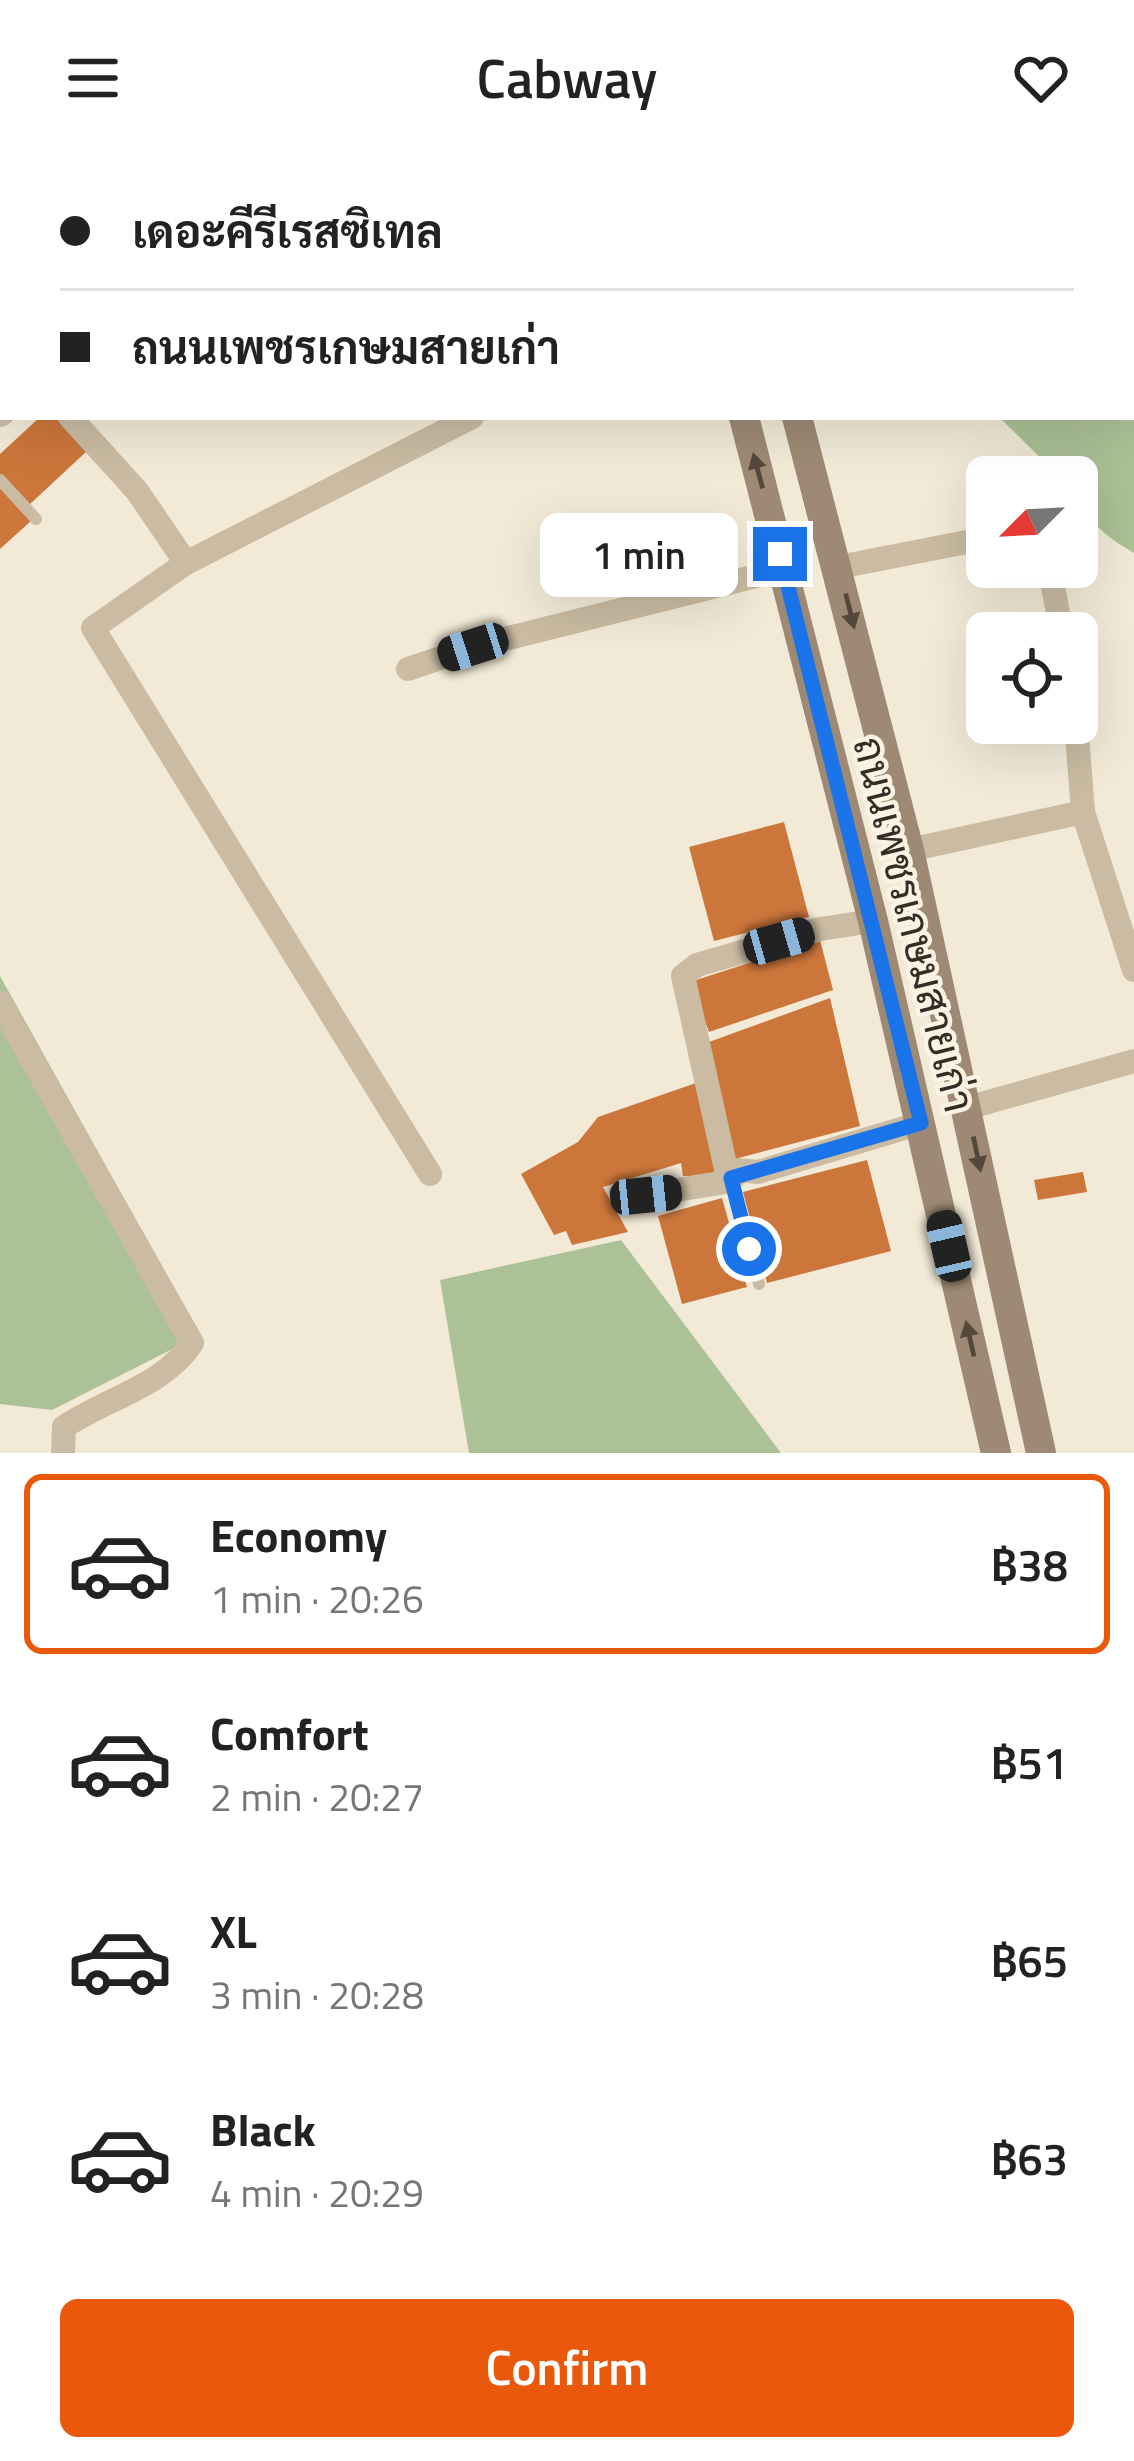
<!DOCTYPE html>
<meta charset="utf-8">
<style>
body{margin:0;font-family:"Titillium Web",Sarabun,sans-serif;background:#f6f6f6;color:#222;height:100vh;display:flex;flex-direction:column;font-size:45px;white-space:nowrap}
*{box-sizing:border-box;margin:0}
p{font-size:39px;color:#767676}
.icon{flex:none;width:66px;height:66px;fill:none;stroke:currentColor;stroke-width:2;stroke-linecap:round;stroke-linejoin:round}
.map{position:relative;height:1297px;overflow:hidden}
.details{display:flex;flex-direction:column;background:#fff;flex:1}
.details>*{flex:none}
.hud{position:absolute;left:0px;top:0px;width:1134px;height:264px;box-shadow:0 12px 48px #0002;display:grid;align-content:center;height:264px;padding:0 60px;background:#fff}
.needle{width:78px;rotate:246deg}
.fabs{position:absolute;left:966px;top:300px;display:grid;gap:24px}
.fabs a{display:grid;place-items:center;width:132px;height:132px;border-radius:18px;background:#fff;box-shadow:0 12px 48px #0002;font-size:60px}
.end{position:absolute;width:54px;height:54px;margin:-27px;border:15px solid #1a73e8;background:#fff;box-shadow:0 0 0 6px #fff}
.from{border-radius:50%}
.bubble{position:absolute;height:84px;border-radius:18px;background:#fff;box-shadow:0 12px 48px #0002;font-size:39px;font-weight:600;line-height:84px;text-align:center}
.car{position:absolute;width:36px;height:72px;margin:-36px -18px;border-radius:15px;box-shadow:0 0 9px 3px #0007;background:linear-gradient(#222 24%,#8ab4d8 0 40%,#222 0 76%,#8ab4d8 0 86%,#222 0)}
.hud b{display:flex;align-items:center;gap:42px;height:114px;font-size:45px}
.hud b+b{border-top:3px solid #e0e0e0}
.hud i{width:30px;height:30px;background:#222}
ul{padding:21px 0 0;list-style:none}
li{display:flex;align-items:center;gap:36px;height:180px;margin:0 24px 18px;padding:0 36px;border:6px solid transparent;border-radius:18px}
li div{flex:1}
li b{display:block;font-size:45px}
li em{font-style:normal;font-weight:600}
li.on{border-color:#ea580c}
li>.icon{width:108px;height:108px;stroke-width:1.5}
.primary-button{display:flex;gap:24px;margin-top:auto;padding:24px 60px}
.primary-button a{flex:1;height:138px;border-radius:18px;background:#ea580c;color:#fff;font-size:48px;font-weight:600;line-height:138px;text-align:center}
header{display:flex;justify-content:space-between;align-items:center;height:156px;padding:0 60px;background:#fff;font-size:54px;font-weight:600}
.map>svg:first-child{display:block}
</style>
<header><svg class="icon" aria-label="menu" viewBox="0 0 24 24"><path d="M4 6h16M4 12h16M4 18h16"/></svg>Cabway<svg class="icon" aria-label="heart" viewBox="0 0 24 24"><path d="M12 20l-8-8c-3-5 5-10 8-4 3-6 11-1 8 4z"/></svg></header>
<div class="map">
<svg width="1134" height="1297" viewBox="0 0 1134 1297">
<rect width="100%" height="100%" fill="#f2ead7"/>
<g fill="#acc196">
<path d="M745,0H1134V397C1103,379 1077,359 1077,321H1060L999,261H1131V3Z"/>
<path d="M0,820L200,1179L52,1254L0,1248Z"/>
<path d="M621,1084L781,1297H469L440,1124Z"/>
</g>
<g fill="#cc763b">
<path d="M40,261H55L87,295L29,349L0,318V298Z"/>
<path d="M0,329L32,364L0,393Z"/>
<path d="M784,666L809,761L714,785L689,691Z"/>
<path d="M820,784L833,834L709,876L690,826Z"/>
<path d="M830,842L860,970L735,1003L709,886Z"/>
<path d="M696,927L719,1021L683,1020L681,1007L603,1031L628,1076L572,1089L566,1075L554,1079L521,1018L578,986L598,961Z"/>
<path d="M867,1004L891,1095L767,1127L743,1036Z"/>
<path d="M1083,1016L1087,1036L1038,1044L1034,1024Z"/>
<path d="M722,1042L747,1131L682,1148L658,1060Z"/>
</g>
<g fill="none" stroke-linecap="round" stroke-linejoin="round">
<g stroke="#cabba2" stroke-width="12">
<path d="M0,324L36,363"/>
<path d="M731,1023L759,1128"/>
</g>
<g stroke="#cabba2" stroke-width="24">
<path d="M0,16L3,18"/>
<path d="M70,261L137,335L186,407"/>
<path d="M839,411L987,382"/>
<path d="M1049,411L1062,477"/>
<path d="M408,513L473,491L784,413"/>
<path d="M1076,567L1083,656L1134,814"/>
<path d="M909,694L1083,656"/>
<path d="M873,765L820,773L697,809L683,820L726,1013L758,1016L921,967"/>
<path d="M0,847L192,1187C164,1230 107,1242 64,1271L63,1297"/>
<path d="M967,952L1134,905"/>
<path d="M430,1018L93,472L186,407L472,261"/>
<path d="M646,1039L726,1026L739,1017"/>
</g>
<g stroke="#cabba2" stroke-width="30">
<path d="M263,3L266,0"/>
<path d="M0,256L3,253"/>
</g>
<g stroke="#9e8a74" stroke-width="30">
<path d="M674,0V3"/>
<path d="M723,0L724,3"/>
<path d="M744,261L873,765L996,1297"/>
<path d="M797,261L909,694L1041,1297"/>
</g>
</g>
<defs><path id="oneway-solid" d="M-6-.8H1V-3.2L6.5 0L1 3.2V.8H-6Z" transform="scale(3)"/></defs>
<g fill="#54483d">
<use href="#oneway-solid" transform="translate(758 315) rotate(-105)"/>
<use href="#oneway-solid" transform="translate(850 455) rotate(76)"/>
<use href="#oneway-solid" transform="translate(977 998) rotate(78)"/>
<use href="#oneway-solid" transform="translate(970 1183) rotate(-103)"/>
</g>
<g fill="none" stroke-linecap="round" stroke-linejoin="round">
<path stroke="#1a73e8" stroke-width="15" d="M749,1093L731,1022L921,967L780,398"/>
</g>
<g text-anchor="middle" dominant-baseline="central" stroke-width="9" stroke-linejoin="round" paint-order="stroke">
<g font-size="42" fill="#342c25" stroke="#faf3e3">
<text transform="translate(915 768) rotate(76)">ถนนเพชรเกษมสายเก่า</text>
</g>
</g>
</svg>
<div class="fabs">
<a><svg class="needle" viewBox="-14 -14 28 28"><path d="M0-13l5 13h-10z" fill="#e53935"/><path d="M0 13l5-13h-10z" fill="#767676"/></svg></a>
<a><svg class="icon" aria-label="locate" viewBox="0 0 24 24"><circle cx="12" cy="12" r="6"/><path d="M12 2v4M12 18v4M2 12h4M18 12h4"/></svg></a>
</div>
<i class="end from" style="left:749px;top:1093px"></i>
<i class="end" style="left:780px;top:398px"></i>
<div class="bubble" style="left:540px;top:357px;width:198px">1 min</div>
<i class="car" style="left:473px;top:491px;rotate:252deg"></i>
<i class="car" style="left:779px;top:785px;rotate:74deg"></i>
<i class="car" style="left:646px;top:1039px;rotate:84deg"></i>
<i class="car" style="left:949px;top:1090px;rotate:347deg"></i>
<div class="hud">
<b><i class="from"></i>เดอะคีรีเรสซิเทล</b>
<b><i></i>ถนนเพชรเกษมสายเก่า</b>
</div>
</div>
<section class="details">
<ul>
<li class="on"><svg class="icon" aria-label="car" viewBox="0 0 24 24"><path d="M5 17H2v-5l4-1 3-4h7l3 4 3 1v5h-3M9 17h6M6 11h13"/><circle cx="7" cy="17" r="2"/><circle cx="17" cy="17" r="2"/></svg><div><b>Economy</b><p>1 min · 20:26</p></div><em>฿38</em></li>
<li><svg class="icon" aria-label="car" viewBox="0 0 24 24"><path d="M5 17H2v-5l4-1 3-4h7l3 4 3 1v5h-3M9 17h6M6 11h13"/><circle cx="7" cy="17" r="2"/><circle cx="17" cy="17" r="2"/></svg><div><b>Comfort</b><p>2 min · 20:27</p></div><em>฿51</em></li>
<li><svg class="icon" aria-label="car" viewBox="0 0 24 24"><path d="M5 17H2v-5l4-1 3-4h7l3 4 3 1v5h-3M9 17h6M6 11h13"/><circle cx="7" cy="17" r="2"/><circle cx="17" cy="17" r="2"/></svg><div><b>XL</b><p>3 min · 20:28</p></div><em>฿65</em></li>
<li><svg class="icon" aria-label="car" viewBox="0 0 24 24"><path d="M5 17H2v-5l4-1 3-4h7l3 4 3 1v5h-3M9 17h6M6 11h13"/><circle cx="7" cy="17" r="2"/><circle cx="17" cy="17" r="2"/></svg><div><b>Black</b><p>4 min · 20:29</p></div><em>฿63</em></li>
</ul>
<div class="primary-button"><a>Confirm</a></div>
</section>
